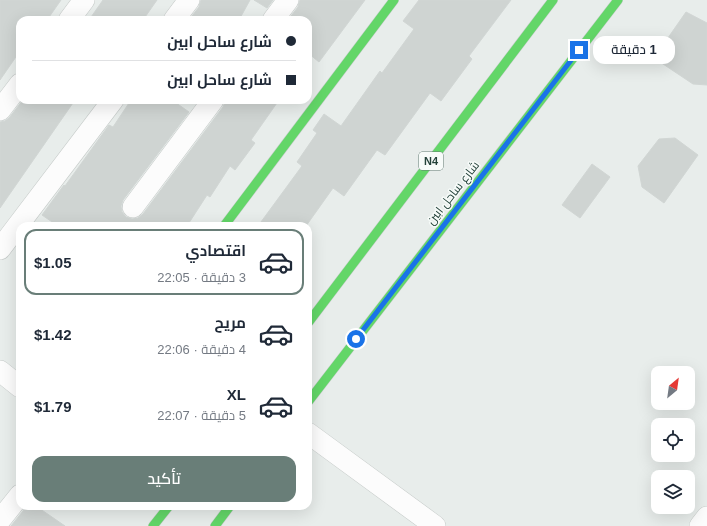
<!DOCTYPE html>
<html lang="ar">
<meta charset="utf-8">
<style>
body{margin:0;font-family:Helvetica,Cairo,sans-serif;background:#f2f2f3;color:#1f2937;direction:rtl;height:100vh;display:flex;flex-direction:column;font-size:15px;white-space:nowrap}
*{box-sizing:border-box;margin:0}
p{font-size:13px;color:#747a83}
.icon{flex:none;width:22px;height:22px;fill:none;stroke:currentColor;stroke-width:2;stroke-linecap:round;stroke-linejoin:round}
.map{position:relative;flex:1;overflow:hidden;direction:ltr}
.side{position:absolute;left:16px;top:222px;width:296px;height:288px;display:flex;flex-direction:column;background:#fff;border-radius:12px;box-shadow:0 4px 16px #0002;direction:rtl}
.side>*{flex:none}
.banner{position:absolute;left:16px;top:16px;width:296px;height:88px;border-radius:12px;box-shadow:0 4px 16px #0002;direction:rtl;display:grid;align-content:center;height:88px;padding:0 16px;background:#fff}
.needle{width:26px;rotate:29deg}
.buttons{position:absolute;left:651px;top:366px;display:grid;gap:8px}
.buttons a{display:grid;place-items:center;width:44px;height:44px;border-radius:8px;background:#fff;box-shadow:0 4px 16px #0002;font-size:20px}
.end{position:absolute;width:18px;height:18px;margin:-9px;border:5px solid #1a73e8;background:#fff;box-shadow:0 0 0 2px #fff}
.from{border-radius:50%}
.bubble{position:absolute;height:28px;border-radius:12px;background:#fff;box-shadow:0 4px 16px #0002;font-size:13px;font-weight:600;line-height:28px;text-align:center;direction:rtl}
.banner b{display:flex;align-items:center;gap:14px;height:38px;font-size:15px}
.banner b+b{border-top:1px solid #e0e1e3}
.banner i{width:10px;height:10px;background:#1f2937}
ul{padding:7px 0 0;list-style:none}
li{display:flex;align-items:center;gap:12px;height:66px;margin:0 8px 6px;padding:0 8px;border:2px solid transparent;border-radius:12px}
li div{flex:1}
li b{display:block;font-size:15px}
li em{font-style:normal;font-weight:600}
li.selected{border-color:#697e78}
li>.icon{width:36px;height:36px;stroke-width:1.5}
.cta{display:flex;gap:8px;margin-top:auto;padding:8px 16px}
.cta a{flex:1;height:46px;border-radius:12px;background:#697e78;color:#fff;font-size:16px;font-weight:600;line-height:46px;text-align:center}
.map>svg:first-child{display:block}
</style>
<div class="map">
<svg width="707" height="526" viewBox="0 0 707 526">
<rect width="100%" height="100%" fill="#e8edeb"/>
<g fill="#cfd4d2" stroke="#d1d6d4">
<path d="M0,0H61L47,20H20V51L0,80Z"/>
<path d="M103,0H157L143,20H89Z"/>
<path d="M201,0H250L239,20H189L199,7Z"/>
<path d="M254,0H273L267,8Z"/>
<path d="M300,0H365L319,62L308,53V20H288L298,7Z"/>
<path d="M419,0H511L469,56L472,59L441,101L430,93L385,155L377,150L344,196L333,188L306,226H258L302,166L297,162L317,133L313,130L324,114L341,126L380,71L382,73L414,29L403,21Z"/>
<path d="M686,12L707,23V85L693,84L654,58Z"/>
<path d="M23,100H75L0,208V122L5,121L9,118Z"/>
<path d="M131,100H172L189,112L123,200L121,206L122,212L126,217L132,219L138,218L143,214L223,107L226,100H279L251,140L255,143L235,170L230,166L210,197L207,195L187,226H58L42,215L64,185L65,186L109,125L113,127Z"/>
<path d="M675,138L698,155L664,203L642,187L638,166L659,139Z"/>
<path d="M592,164L610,177L580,218L562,205Z"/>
<path d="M27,506H36L65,526H11Z"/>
</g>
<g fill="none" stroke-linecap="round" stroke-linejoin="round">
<g stroke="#c5cac8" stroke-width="22">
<g id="street">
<path d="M69,20L84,0"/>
<path d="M174,20L189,0"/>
<path d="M273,20L288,0"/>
<path d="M0,110L20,84"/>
<path d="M133,207L213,100"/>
<path d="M0,249L113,100"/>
<path d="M0,371L20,387"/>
<path d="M308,433L435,526"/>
<path d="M0,520L20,495"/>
<path d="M700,526L707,517"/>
</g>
</g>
<g stroke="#c3cbc8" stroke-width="10">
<g id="fast">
<path d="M224,226L394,0"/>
<path d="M308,323L553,0"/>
<path d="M308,402L618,0"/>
<path d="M153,526L169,506"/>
<path d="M215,526L230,506"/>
</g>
</g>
<use href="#street" stroke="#fcfcfc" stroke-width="21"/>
<use href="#fast" stroke="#63d668" stroke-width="9"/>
</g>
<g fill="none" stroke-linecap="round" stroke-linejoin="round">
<path stroke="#1a73e8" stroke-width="5" d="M356,339L579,50"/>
</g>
<g text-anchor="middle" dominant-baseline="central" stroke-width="3" stroke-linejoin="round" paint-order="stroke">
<rect fill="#f7fbf9" stroke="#637a73" stroke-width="1" x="419" y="152" width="24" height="18" rx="3"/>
<g font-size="11" font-weight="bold" fill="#24423a">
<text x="431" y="161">N4</text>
</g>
<g font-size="12" fill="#24423a" stroke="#f7fbf9">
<text transform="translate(453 193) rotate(-52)">شارع ساحل ابين</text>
</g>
</g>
</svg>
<div class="buttons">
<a><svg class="needle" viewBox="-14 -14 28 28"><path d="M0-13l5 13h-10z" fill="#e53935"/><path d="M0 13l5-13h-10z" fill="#747a83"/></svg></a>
<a><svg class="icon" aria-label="locate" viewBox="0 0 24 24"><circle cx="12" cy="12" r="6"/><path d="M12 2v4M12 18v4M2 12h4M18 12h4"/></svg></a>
<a><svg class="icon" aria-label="layers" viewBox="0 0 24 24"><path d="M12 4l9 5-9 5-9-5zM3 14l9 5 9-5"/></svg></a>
</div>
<i class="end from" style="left:356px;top:339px"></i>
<i class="end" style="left:579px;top:50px"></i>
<div class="bubble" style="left:593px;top:36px;width:82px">1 دقيقة</div>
<div class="banner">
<b><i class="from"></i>شارع ساحل ابين</b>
<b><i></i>شارع ساحل ابين</b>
</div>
<section class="side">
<ul>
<li class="selected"><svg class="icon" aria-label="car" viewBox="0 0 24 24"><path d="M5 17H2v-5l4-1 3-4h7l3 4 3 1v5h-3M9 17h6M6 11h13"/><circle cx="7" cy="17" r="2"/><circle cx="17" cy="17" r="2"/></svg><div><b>اقتصادي</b><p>3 دقيقة · 22:05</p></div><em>$1.05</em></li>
<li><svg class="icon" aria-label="car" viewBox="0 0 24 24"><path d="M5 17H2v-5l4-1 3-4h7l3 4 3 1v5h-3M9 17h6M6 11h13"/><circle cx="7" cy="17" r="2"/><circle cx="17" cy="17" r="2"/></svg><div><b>مريح</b><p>4 دقيقة · 22:06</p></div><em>$1.42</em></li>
<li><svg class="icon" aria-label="car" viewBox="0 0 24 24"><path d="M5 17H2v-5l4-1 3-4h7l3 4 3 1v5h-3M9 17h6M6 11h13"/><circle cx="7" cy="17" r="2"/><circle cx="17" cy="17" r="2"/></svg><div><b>XL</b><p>5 دقيقة · 22:07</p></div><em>$1.79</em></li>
</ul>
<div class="cta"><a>تأكيد</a></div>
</section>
</div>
